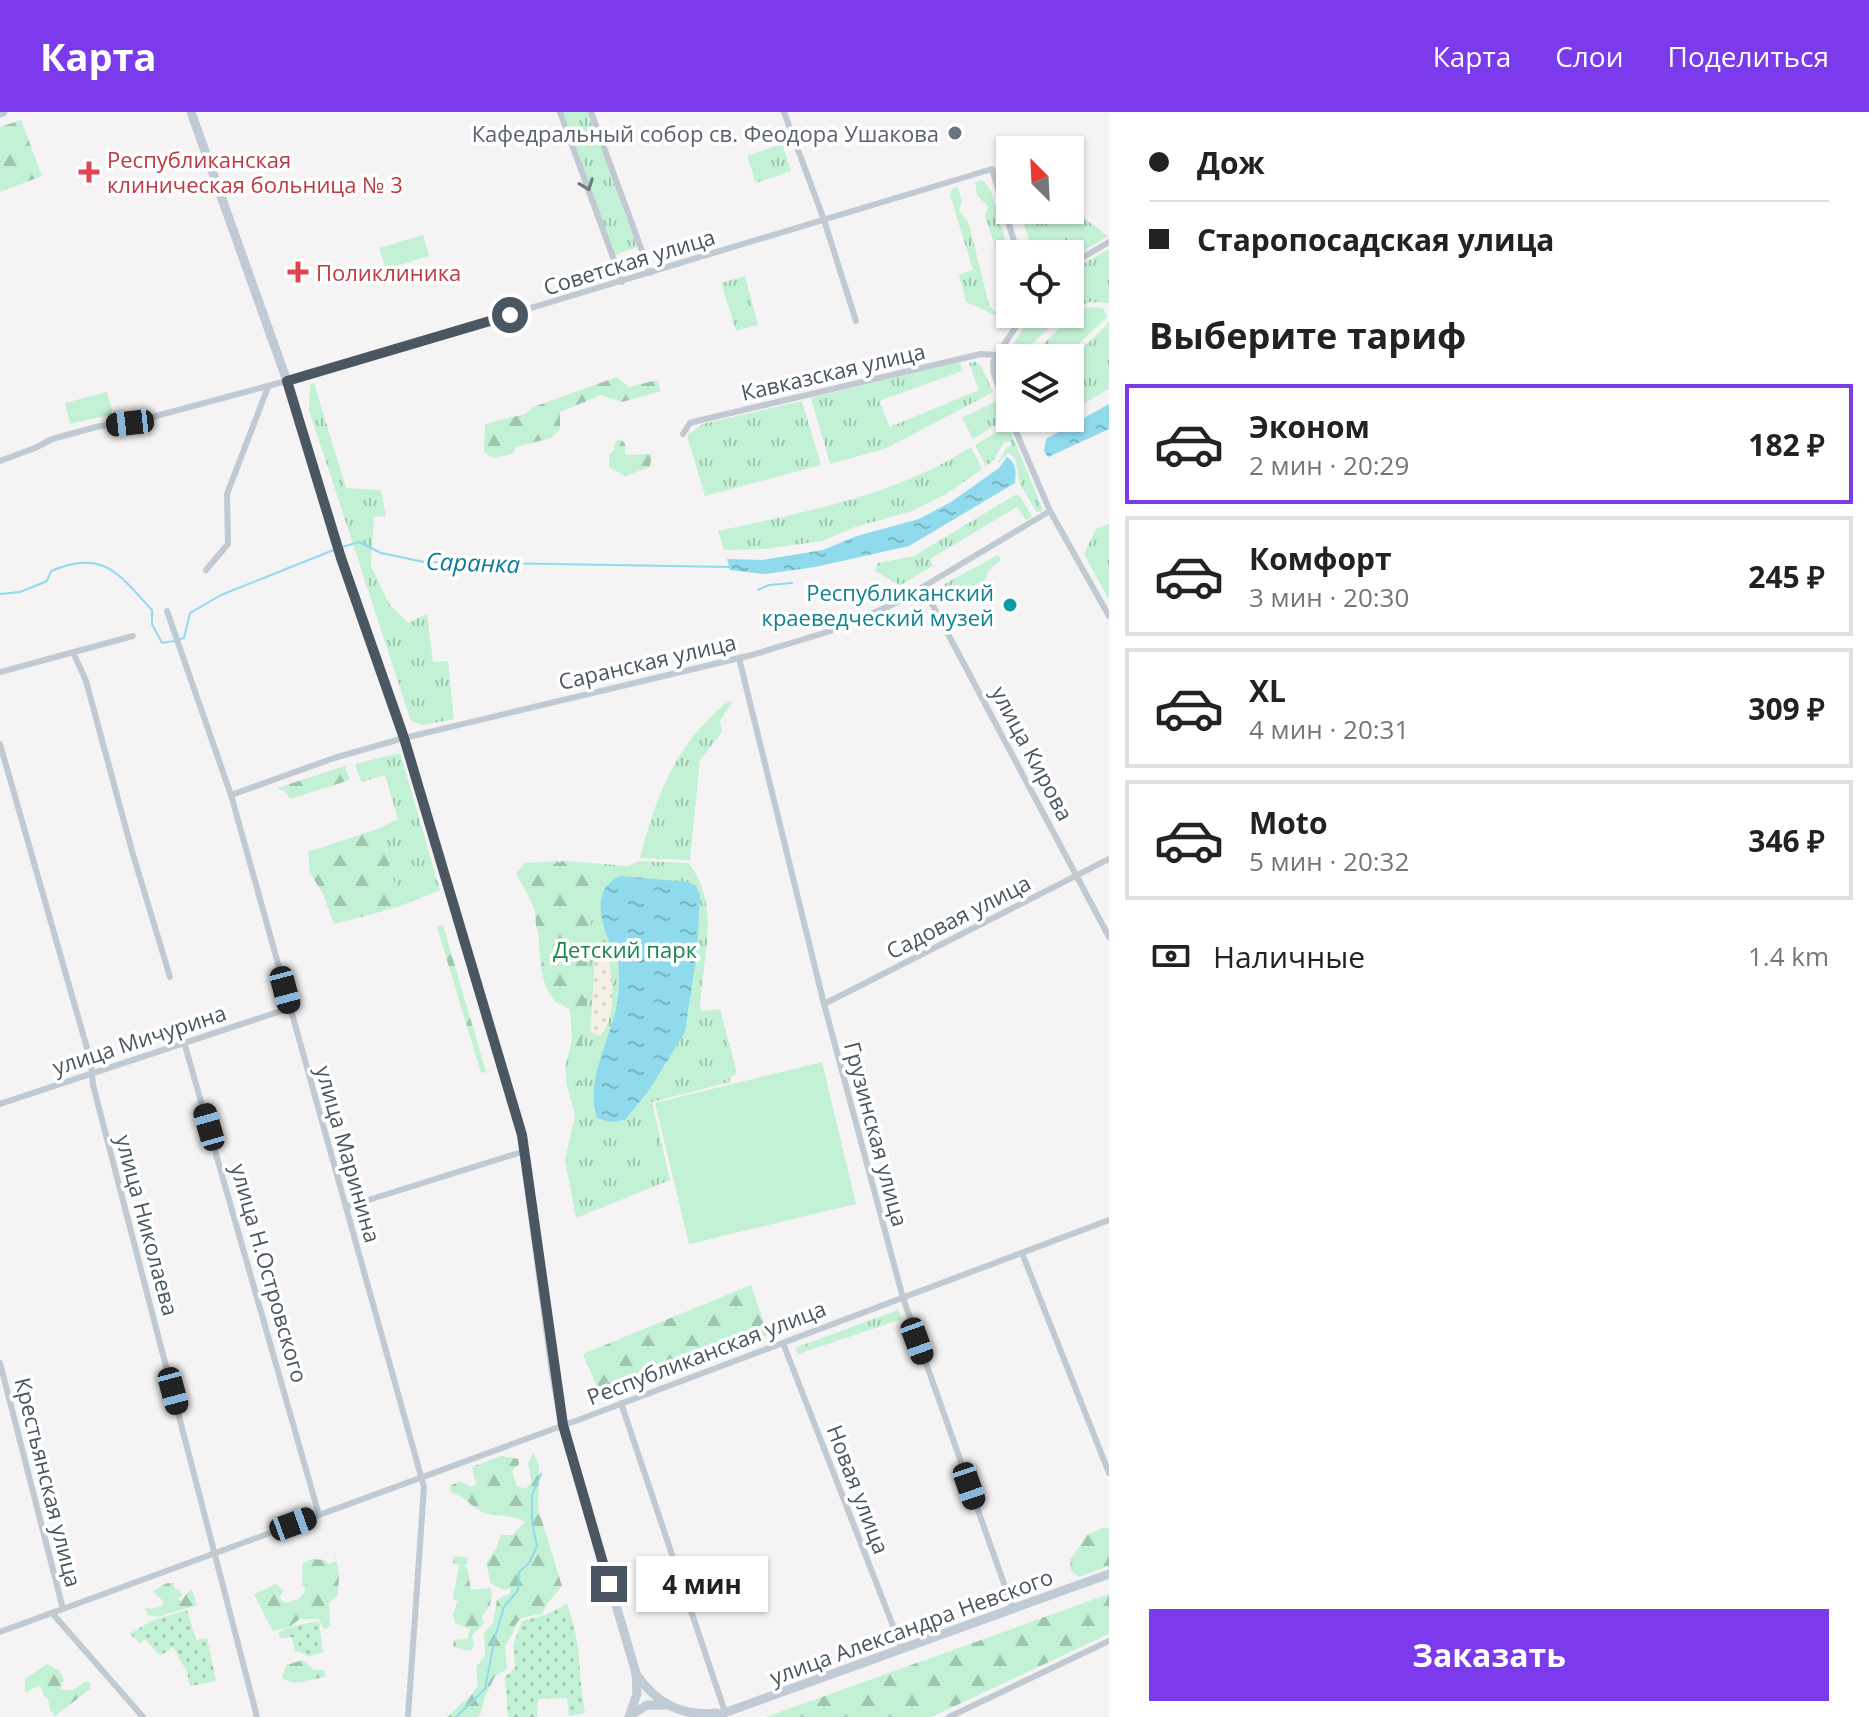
<!DOCTYPE html>
<html lang="ru">
<meta charset="utf-8">
<style>
body{margin:0;font-family:"Open Sans",sans-serif;background:#f6f6f6;color:#222;height:100vh;display:flex;flex-direction:column;font-size:30px;white-space:nowrap}
*{box-sizing:border-box;margin:0}
p{font-size:26px;color:#767676}
.icon{flex:none;width:44px;height:44px;fill:none;stroke:currentColor;stroke-width:2;stroke-linecap:round;stroke-linejoin:round}
.map{position:relative;flex:1;overflow:hidden}
.sheet{display:flex;flex-direction:column;background:#fff;width:760px}
.sheet>*{flex:none}
.top-card{display:grid;align-content:center;height:176px;padding:0 40px;background:#fff}
.needle{width:52px;rotate:336deg}
.buttons{position:absolute;left:996px;top:24px;display:grid;gap:16px}
.buttons a{display:grid;place-items:center;width:88px;height:88px;border-radius:0px;background:#fff;box-shadow:0 2px 6px #0004;font-size:40px}
.end{position:absolute;width:36px;height:36px;margin:-18px;border:10px solid #4a5661;background:#fff;box-shadow:0 0 0 4px #fff}
.from{border-radius:50%}
.bubble{position:absolute;height:56px;border-radius:0px;background:#fff;box-shadow:0 2px 6px #0004;font-size:26px;font-weight:700;line-height:56px;text-align:center}
.car{position:absolute;width:24px;height:48px;margin:-24px -12px;border-radius:10px;box-shadow:0 0 6px 2px #0007;background:linear-gradient(#222 24%,#8ab4d8 0 40%,#222 0 76%,#8ab4d8 0 86%,#222 0)}
.top-card b{display:flex;align-items:center;gap:28px;height:76px;font-size:30px}
.top-card b+b{border-top:2px solid #e0e0e0}
.top-card i{width:20px;height:20px;background:#222}
ul{padding:0;list-style:none}
li{display:flex;align-items:center;gap:24px;height:120px;margin:0 16px 12px;padding:0 24px;border:4px solid #e0e0e0;border-radius:0px}
li div{flex:1}
li b{display:block;font-size:30px}
li em{font-style:normal;font-weight:700}
li.selected{border-color:#7c3aed}
li>.icon{width:72px;height:72px;stroke-width:1.5}
h2{padding:0 40px;font-size:36px;line-height:96px}
.pay{display:flex;align-items:center;gap:20px;height:88px;padding:0 40px;font-size:30px}
.pay p{margin-inline-start:auto}
.cta{display:flex;gap:16px;margin-top:auto;padding:16px 40px}
.cta a{flex:1;height:92px;border-radius:0px;background:#7c3aed;color:#fff;font-size:32px;font-weight:700;line-height:92px;text-align:center}
header{display:flex;align-items:center;gap:48px;box-sizing:border-box;height:112px;padding:0 40px;background:#7c3aed;color:#fff}
header strong{font-size:38px}
nav{display:flex;gap:44px;margin-inline-start:auto;font-size:28px}
main{display:flex;flex:1;min-height:0}
.map>svg:first-child{display:block}
</style>
<header>
<strong>Карта</strong>
<nav><a>Карта</a><a>Слои</a><a>Поделиться</a></nav>
</header>
<main>
<div class="map">
<svg width="1109" height="1605" viewBox="0 0 1109 1605">
<defs>
<pattern id="grass-tufts" width="24" height="20" patternUnits="userSpaceOnUse" patternTransform="scale(2)"><rect width="24" height="20" fill="#c3f1d5"/><path d="M3 7l-1-3M5 7V3M7 7l1-3M15 17l-1-3M17 17v-4M19 17l1-3" fill="none" stroke="#a0c6b0"/></pattern>
<pattern id="forest-firs" width="22" height="20" patternUnits="userSpaceOnUse" patternTransform="scale(2)"><rect width="22" height="20" fill="#c3f1d5"/><path d="M5 1l3.5 6h-7zM16 11l3.5 6h-7z" fill="#a0c6b0"/></pattern>
<pattern id="sand-dots" width="8" height="8" patternUnits="userSpaceOnUse" patternTransform="scale(2)"><rect width="8" height="8" fill="#f5f0e5"/><path d="M2 2h.1M6 6h.1" fill="none" stroke="#d4d0c7" stroke-width="1.8" stroke-linecap="round"/></pattern>
<pattern id="garden-dots" width="8" height="8" patternUnits="userSpaceOnUse" patternTransform="scale(2)"><rect width="8" height="8" fill="#c3f1d5"/><path d="M2 2h.1M6 6h.1" fill="none" stroke="#a0c6b0" stroke-width="1.8" stroke-linecap="round"/></pattern>
<pattern id="water-ripples" width="26" height="14" patternUnits="userSpaceOnUse" patternTransform="scale(2)"><rect width="26" height="14" fill="#90daee"/><path d="M2 4q2-2 4 0t4 0M15 11q2-2 4 0t4 0" fill="none" stroke="#78b4c4"/></pattern>
</defs>
<rect width="100%" height="100%" fill="#f5f3f3"/>
<g fill="url(#grass-tufts)">
<path d="M563,0H588L637,135L615,143Z"/>
<path d="M782,32L791,59L756,71L747,44Z"/>
<path d="M983,68L991,79L1010,144V176L985,105L988,94L977,83L975,70Z"/>
<path d="M958,75L962,89L959,98L969,112L989,193L999,205L966,190L959,163L973,158L950,83L952,77Z"/>
<path d="M1070,96L1108,124L1070,147V142H1034L1020,101L1023,98H1070Z"/>
<path d="M1109,137V191L1090,190L1070,197V159Z"/>
<path d="M745,164L758,213L736,219L721,171Z"/>
<path d="M1090,195L1103,196L1107,205L1064,246H1029L1077,199Z"/>
<path d="M1030,202H1063L1032,232L1021,246H1010V261L1003,269L998,254L1024,215Z"/>
<path d="M1109,211V277L1070,299V248Z"/>
<path d="M960,250L962,259L879,289L890,315L979,278L969,251L976,250L981,254L993,280L887,336L830,352L811,286Z"/>
<path d="M314,271L346,376L381,378L386,404L374,405L371,454L389,492L408,511L427,502L433,550L448,549L454,607L423,613L411,609L309,298L310,272Z"/>
<path d="M998,288L1005,307L973,327L962,306Z"/>
<path d="M802,289L821,353L705,384L687,323L703,312Z"/>
<path d="M1008,313L1043,398L1040,400L1036,399L1020,372L1015,346L1008,341L998,351L1007,335L1012,333L1010,329L1004,330L993,349L986,354L975,333Z"/>
<path d="M971,335L982,357L946,382L912,399L855,415L822,429L764,437L724,438L718,419C805,400 895,384 971,335Z"/>
<path d="M1015,383L1020,384L1032,404L1029,407L1026,408L1017,395L930,447L933,454L900,473L875,459L878,451L914,444Z"/>
<path d="M1109,412V488L1084,442L1096,417Z"/>
<path d="M998,443L1001,448L989,458L985,468L944,491L937,490L935,483L946,471Z"/>
<path d="M733,589L720,609L722,620L700,648L690,748L640,746C653,695 670,645 709,607C716,600 722,591 733,589Z"/>
<path d="M400,641L440,778L395,796L397,782L380,716L398,707L385,663L361,670L355,652Z"/>
<path d="M564,749L628,754L639,749L689,751C722,797 702,845 700,896L703,899L720,897L737,961L730,966V970L652,990L670,1068L576,1106L565,1048L575,1003L567,974L565,956L572,928L570,897C530,883 545,830 534,796C530,785 522,773 516,762L525,751Z"/>
<path d="M898,1198L902,1207L798,1242L795,1236Z"/>
</g>
<g fill="url(#forest-firs)">
<path d="M21,8L42,64L0,80V15Z"/>
<path d="M617,265L629,275L657,268L661,279L622,290L601,283L560,300V317L551,326L516,335L512,342L493,346L484,340L485,312L525,302L533,295Z"/>
<path d="M621,327L625,332V343L652,342L650,355L625,364L610,356L609,343L614,338L615,330Z"/>
<path d="M345,654L350,668L290,687L286,680L277,676Z"/>
<path d="M380,716L397,782L395,796L334,812L323,782L310,761L308,740Z"/>
<path d="M569,749L594,770L577,998C564,974 568,960 572,935C574,922 572,908 572,895L555,890L545,872L541,822L536,815L535,798L520,763L523,757Z"/>
<path d="M443,813L486,960L481,961L437,815Z"/>
<path d="M751,1173L768,1223L602,1286L583,1242Z"/>
<path d="M533,1341L539,1353L538,1396L562,1474L547,1492L542,1502C506,1507 523,1511 505,1533L507,1557L495,1564L484,1587L481,1601L477,1605H447L472,1582L478,1573L476,1556L485,1543L484,1521L493,1511L497,1488L510,1481L511,1476L504,1478L491,1472L486,1451L496,1437L501,1423H512L525,1410C510,1401 491,1406 480,1399C469,1392 464,1384 451,1381L450,1374L460,1369L472,1375L476,1372L472,1355L501,1344L518,1347L519,1352L512,1359L517,1374L526,1377L532,1370L528,1352Z"/>
<path d="M1103,1416H1109V1454L1079,1465L1071,1459L1070,1448L1087,1423Z"/>
<path d="M335,1439L339,1464L338,1483L329,1491L330,1513L326,1517L323,1516L319,1507H300L289,1515L273,1519L254,1482L276,1472L284,1479L279,1485L285,1491L299,1487L306,1477L302,1472L303,1451L312,1447L325,1448L328,1452L336,1449Z"/>
<path d="M454,1444L468,1446L467,1453H463L467,1455L471,1478L489,1476L492,1480L490,1493L482,1504L484,1511L472,1523L474,1532L471,1539L453,1535L454,1528L468,1527L470,1517L455,1511L453,1502L458,1489L453,1487L459,1453L453,1451Z"/>
<path d="M167,1471H175L173,1475L181,1479L182,1484L178,1487L181,1489L187,1481L192,1478L197,1493L157,1505L148,1503L145,1498L147,1495L151,1497L162,1494L164,1490L153,1479Z"/>
<path d="M1109,1482V1522L931,1605H766Z"/>
<path d="M303,1548L314,1558H324L326,1565C310,1566 297,1576 282,1566L286,1553Z"/>
<path d="M47,1552L59,1558L64,1568L60,1576C70,1582 78,1575 86,1569L90,1571V1577L55,1604L50,1598L48,1586L43,1583L42,1577L38,1574L25,1581V1567Z"/>
</g>
<path fill="url(#sand-dots)" d="M596,832L606,833C612,863 619,897 601,924L590,920Z"/>
<g fill="url(#garden-dots)">
<path d="M567,1492C582,1532 578,1561 585,1601L569,1604L567,1586L538,1587L537,1605H508L505,1565L515,1556L513,1534L522,1509L545,1503Z"/>
<path d="M187,1498L196,1528L207,1526L216,1569L190,1574L187,1560L173,1535L160,1544L145,1527L140,1531L130,1522L153,1508Z"/>
<path d="M319,1509L323,1540L308,1545L301,1540H295L292,1525L280,1526L279,1520L292,1514Z"/>
</g>
<g fill="#c3f1d5">
<path d="M423,123L429,144L386,157L379,136Z"/>
<path d="M107,280L113,302L70,312L65,291Z"/>
<path d="M822,950L856,1092L689,1132L655,991Z"/>
<path d="M654,1021L665,1058L645,1065L634,1028Z"/>
</g>
<g fill="url(#water-ripples)">
<path d="M1109,292V317L1048,345L1044,339L1046,327Z"/>
<path d="M1007,345C1017,352 1016,359 1015,371L909,434L815,455L765,462L730,458L727,447L762,448L823,438L857,424L919,407L951,390L999,356Z"/>
<path d="M621,764L688,770L696,774L700,783L697,840L685,920L649,978L625,1008L610,1010L597,1006C582,961 621,916 619,868C619,861 619,851 617,844C614,836 608,829 606,821C598,800 596,773 621,764Z"/>
</g>
<g fill="none" stroke-linecap="round" stroke-linejoin="round">
<g stroke="#90daee" stroke-width="2">
<path d="M342,435L359,430L381,441L424,450L731,455"/>
<path d="M758,478L769,473L792,471"/>
<path d="M0,482L20,480L47,469L51,459C104,436 119,463 152,498V512L162,531L174,529"/>
<path d="M180,527L184,526L190,501L221,483L336,437"/>
<path d="M456,1605L485,1577L495,1525L504,1495L518,1478L519,1460L529,1451L537,1434L532,1410V1383L541,1362"/>
</g>
<g stroke="#c1cad2" stroke-width="6">
<path d="M560,0L622,170"/>
<path d="M591,0L650,161"/>
<path d="M784,0L824,108L856,209"/>
<path d="M1070,153L1109,130"/>
<path d="M1010,305L994,262L993,250L1024,202"/>
<path d="M1010,306L1050,399L1109,504"/>
<path d="M683,322L690,311L701,308L981,242L997,243"/>
<path d="M0,349L35,336L52,327L100,314L130,311L305,264L992,57L1018,142"/>
<path d="M206,458L228,432L227,382L268,275"/>
<path d="M923,475L1109,825"/>
<path d="M167,499L231,683L424,1375L408,1605"/>
<path d="M73,540L86,569L132,739L170,865"/>
<path d="M739,546L824,892L903,1186L1013,1497"/>
<path d="M0,560L133,524"/>
<path d="M0,632L91,950L93,973L257,1605"/>
<path d="M231,683L334,646L404,626L752,543L837,517L896,491L1050,399"/>
<path d="M824,892L1109,747"/>
<path d="M184,930L319,1403"/>
<path d="M0,992L290,896"/>
<path d="M346,1095L525,1039"/>
<path d="M1022,1141L1109,1361"/>
<path d="M783,1231L902,1537"/>
<path d="M0,1251L63,1497"/>
<path d="M621,1291L725,1600"/>
<path d="M52,1501L143,1605"/>
<path d="M0,1520L578,1308L1109,1108"/>
<path d="M949,1605L1109,1529"/>
</g>
<g stroke="#c1cbd6" stroke-width="9">
<path d="M191,0L287,269L341,446L399,609L522,1023L553,1258L563,1313L636,1561L637,1582L629,1605"/>
<path d="M0,1L3,0"/>
<path d="M636,1562C656,1591 681,1605 717,1601"/>
<path d="M631,1603L647,1593H664"/>
<path d="M713,1605L1109,1462"/>
</g>
</g>
<defs><path id="oneway-chevron" d="M-2-3.5L2.5 0L-2 3.5" fill="none" stroke-width="1.6" stroke-linecap="round" stroke-linejoin="round" transform="scale(2)"/></defs>
<use stroke="#6e7983" href="#oneway-chevron" transform="translate(587 73) rotate(70)"/>
<g fill="none" stroke-linecap="round" stroke-linejoin="round">
<path stroke="#4a5661" stroke-width="10" d="M510,203L287,269L341,446L404,626L522,1023L563,1313L609,1472"/>
</g>
<circle fill="#6b7280" stroke="#fff" stroke-width="3" cx="955" cy="21" r="8"/>
<g fill="#e0444e" stroke="#fff" stroke-width="3">
<path d="M85 48h8v8h8v8h-8v8h-8v-8h-8v-8h8z"/>
<path d="M294 148h8v8h8v8h-8v8h-8v-8h-8v-8h8z"/>
</g>
<circle fill="#0f9aa8" stroke="#fff" stroke-width="3" cx="1010" cy="493" r="8"/>
<g text-anchor="middle" dominant-baseline="central" stroke-width="7" stroke-linejoin="round" paint-order="stroke">
<g font-size="22" fill="#5b616d" stroke="#fff" text-anchor="end">
<text x="939" y="21">Кафедральный собор св. Феодора Ушакова</text>
</g>
<g font-size="22" fill="#be3a42" stroke="#fff" text-anchor="start">
<text x="107" y="47">Республиканская<tspan x="107" dy="25">клиническая больница № 3</tspan></text>
<text x="316" y="160">Поликлиника</text>
</g>
<g font-size="22" fill="#4a5661" stroke="#fff">
<text transform="translate(629 149) rotate(-17)">Советская улица</text>
<text transform="translate(833 259) rotate(-13)">Кавказская улица</text>
<text transform="translate(647 549) rotate(-13)">Саранская улица</text>
<text transform="translate(1033 641) rotate(62)">улица Кирова</text>
<text transform="translate(958 804) rotate(-27)">Садовая улица</text>
<text transform="translate(139 927) rotate(-18)">улица Мичурина</text>
<text transform="translate(877 1022) rotate(75)">Грузинская улица</text>
<text transform="translate(349 1042) rotate(74)">улица Маринина</text>
<text transform="translate(148 1113) rotate(75)">улица Николаева</text>
<text transform="translate(270 1161) rotate(74)">улица Н.Островского</text>
<text transform="translate(706 1240) rotate(-21)">Республиканская улица</text>
<text transform="translate(49 1370) rotate(76)">Крестьянская улица</text>
<text transform="translate(859 1377) rotate(69)">Новая улица</text>
<text transform="translate(911 1514) rotate(-20)">улица Александра Невского</text>
</g>
<g font-size="22" fill="#0d838f" stroke="#fff" text-anchor="end">
<text x="994" y="480">Республиканский<tspan x="994" dy="25">краеведческий музей</tspan></text>
</g>
<g font-size="22" fill="#17864f" stroke="#fff">
<text x="625" y="837">Детский парк</text>
</g>
<g font-size="24" font-style="italic" fill="#0c7c9b" stroke="#fff">
<text transform="translate(473 450) rotate(2)">Саранка</text>
</g>
</g>
</svg>
<div class="buttons">
<a><svg class="needle" viewBox="-14 -14 28 28"><path d="M0-13l5 13h-10z" fill="#e53935"/><path d="M0 13l5-13h-10z" fill="#767676"/></svg></a>
<a><svg class="icon" aria-label="locate" viewBox="0 0 24 24"><circle cx="12" cy="12" r="6"/><path d="M12 2v4M12 18v4M2 12h4M18 12h4"/></svg></a>
<a><svg class="icon" aria-label="layers" viewBox="0 0 24 24"><path d="M12 4l9 5-9 5-9-5zM3 14l9 5 9-5"/></svg></a>
</div>
<i class="end from" style="left:510px;top:203px"></i>
<i class="end" style="left:609px;top:1472px"></i>
<div class="bubble" style="left:636px;top:1444px;width:132px">4 мин</div>
<i class="car" style="left:130px;top:311px;rotate:264deg"></i>
<i class="car" style="left:285px;top:878px;rotate:165deg"></i>
<i class="car" style="left:209px;top:1015px;rotate:344deg"></i>
<i class="car" style="left:917px;top:1229px;rotate:160deg"></i>
<i class="car" style="left:173px;top:1279px;rotate:165deg"></i>
<i class="car" style="left:969px;top:1374px;rotate:161deg"></i>
<i class="car" style="left:293px;top:1412px;rotate:70deg"></i>
</div>
<section class="sheet">
<div class="top-card">
<b><i class="from"></i>Дож</b>
<b><i></i>Старопосадская улица</b>
</div>
<h2>Выберите тариф</h2>
<ul>
<li class="selected"><svg class="icon" aria-label="car" viewBox="0 0 24 24"><path d="M5 17H2v-5l4-1 3-4h7l3 4 3 1v5h-3M9 17h6M6 11h13"/><circle cx="7" cy="17" r="2"/><circle cx="17" cy="17" r="2"/></svg><div><b>Эконом</b><p>2 мин · 20:29</p></div><em>182 ₽</em></li>
<li><svg class="icon" aria-label="car" viewBox="0 0 24 24"><path d="M5 17H2v-5l4-1 3-4h7l3 4 3 1v5h-3M9 17h6M6 11h13"/><circle cx="7" cy="17" r="2"/><circle cx="17" cy="17" r="2"/></svg><div><b>Комфорт</b><p>3 мин · 20:30</p></div><em>245 ₽</em></li>
<li><svg class="icon" aria-label="car" viewBox="0 0 24 24"><path d="M5 17H2v-5l4-1 3-4h7l3 4 3 1v5h-3M9 17h6M6 11h13"/><circle cx="7" cy="17" r="2"/><circle cx="17" cy="17" r="2"/></svg><div><b>XL</b><p>4 мин · 20:31</p></div><em>309 ₽</em></li>
<li><svg class="icon" aria-label="car" viewBox="0 0 24 24"><path d="M5 17H2v-5l4-1 3-4h7l3 4 3 1v5h-3M9 17h6M6 11h13"/><circle cx="7" cy="17" r="2"/><circle cx="17" cy="17" r="2"/></svg><div><b>Moto</b><p>5 мин · 20:32</p></div><em>346 ₽</em></li>
</ul>
<div class="pay"><svg class="icon" aria-label="cash" viewBox="0 0 24 24"><path d="M3 7h18v10H3z"/><circle cx="12" cy="12" r="2"/></svg>Наличные<p>1.4 km</p></div>
<div class="cta"><a>Заказать</a></div>
</section>
</main>
